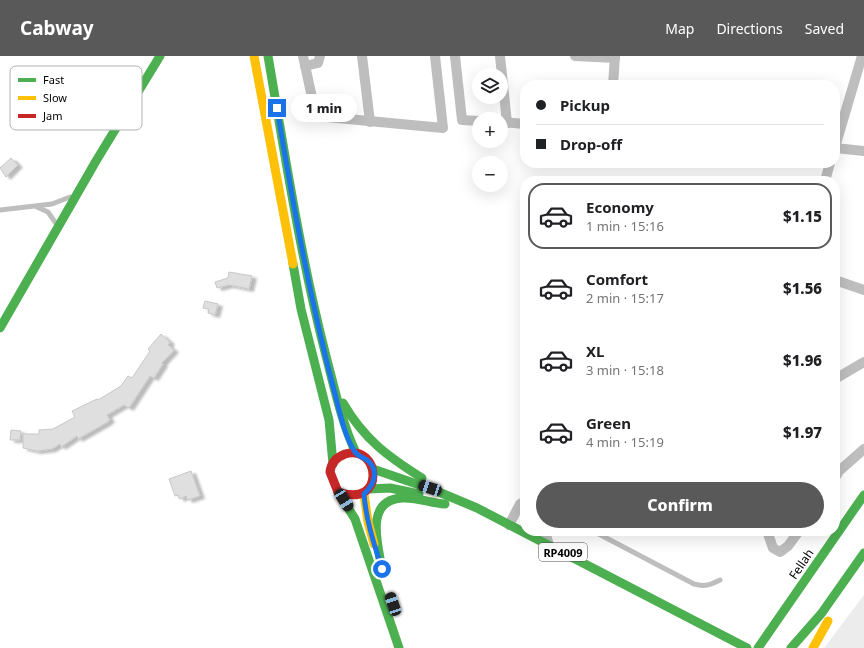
<!DOCTYPE html>
<meta charset="utf-8">
<style>
body{margin:0;font-family:"Noto Sans",sans-serif;background:#f6f6f6;color:#202124;height:100vh;display:flex;flex-direction:column;font-size:15px;white-space:nowrap}
*{box-sizing:border-box;margin:0}
p{font-size:13px;color:#757577}
.icon{flex:none;width:22px;height:22px;fill:none;stroke:currentColor;stroke-width:2;stroke-linecap:round;stroke-linejoin:round}
.map{position:relative;flex:1;overflow:hidden}
.drawer{position:absolute;left:520px;top:120px;width:320px;height:360px;display:flex;flex-direction:column;background:#fff;border-radius:16px;box-shadow:0 4px 16px #0002}
.drawer>*{flex:none}
.top-card{position:absolute;left:520px;top:24px;width:320px;height:88px;border-radius:16px;box-shadow:0 4px 16px #0002;display:grid;align-content:center;height:88px;padding:0 16px;background:#fff}
.buttons{position:absolute;left:472px;top:12px;display:grid;gap:8px}
.buttons a{display:grid;place-items:center;width:36px;height:36px;border-radius:50%;background:#fff;box-shadow:0 4px 16px #0002;font-size:20px}
.end{position:absolute;width:18px;height:18px;margin:-9px;border:5px solid #1a73e8;background:#fff;box-shadow:0 0 0 2px #fff}
.from{border-radius:50%}
.bubble{position:absolute;height:28px;border-radius:14px;background:#fff;box-shadow:0 4px 16px #0002;font-size:13px;font-weight:800;line-height:28px;text-align:center}
.car{position:absolute;width:12px;height:24px;margin:-12px -6px;border-radius:5px;box-shadow:0 0 3px 1px #0007;background:linear-gradient(#222 24%,#8ab4d8 0 40%,#222 0 76%,#8ab4d8 0 86%,#222 0)}
.top-card b{display:flex;align-items:center;gap:14px;height:38px;font-size:15px}
.top-card b+b{border-top:1px solid #e0e0e0}
.top-card i{width:10px;height:10px;background:#202124}
ul{padding:7px 0 0;list-style:none}
li{display:flex;align-items:center;gap:12px;height:66px;margin:0 8px 6px;padding:0 8px;border:2px solid transparent;border-radius:16px}
li div{flex:1}
li b{display:block;font-size:15px}
li em{font-style:normal;font-weight:800}
li.active{border-color:#595959}
li>.icon{width:36px;height:36px;stroke-width:1.5}
.button{display:flex;gap:8px;margin-top:auto;padding:8px 16px}
.button a{flex:1;height:46px;border-radius:24px;background:#595959;color:#fff;font-size:16px;font-weight:800;line-height:46px;text-align:center}
header{display:flex;align-items:center;gap:24px;box-sizing:border-box;height:56px;padding:0 20px;background:#595959;color:#fff}
header strong{font-size:19px}
nav{display:flex;gap:22px;margin-inline-start:auto;font-size:14px}
.map>svg:first-child{display:block}
</style>
<header>
<strong>Cabway</strong>
<nav><a>Map</a><a>Directions</a><a>Saved</a></nav>
</header>
<div class="map">
<svg width="864" height="592" viewBox="0 0 864 592">
<defs>
<filter id="shadow"><feDropShadow dx="4.5" dy="2.5" stdDeviation="1" flood-color="#0004"/></filter>
</defs>
<rect width="100%" height="100%" fill="#fff"/>
<path fill="#ececec" d="M864,539V592H824Z"/>
<g fill="#dfdfdf" stroke="#c7c7c7" filter="url(#shadow)">
<path d="M11,102L18,109L6,121L0,112Z"/>
<path d="M229,216L252,220L249,233L229,229L217,232L215,226L228,222Z"/>
<path d="M205,245L218,248L215,259L208,257L209,253L203,252Z"/>
<path d="M161,278L170,286L168,289L174,294L162,307L163,308L154,322L150,320L129,352L124,349L107,359L110,364L106,367L78,383L77,380L61,391L60,388L52,393L37,395L23,392V378H39V374L53,373L75,361L72,355L97,343L98,344L121,330L128,320L132,322L150,295L148,293Z"/>
<path d="M11,374L21,375L20,384H10Z"/>
<path d="M191,415L200,440L188,444L186,440L180,443L178,439L175,440L169,423Z"/>
</g>
<g fill="none" stroke-linecap="round" stroke-linejoin="round">
<g stroke="#bebebe" stroke-width="5">
<path d="M37,151L48,156L57,169"/>
<path d="M0,154L52,148L70,141"/>
<path d="M593,475L694,528C705,531 710,529 720,524"/>
</g>
<g stroke="#bebebe" stroke-width="10">
<path d="M303,0L316,60L443,72L435,0"/>
<path d="M362,0L370,66"/>
<path d="M455,0L462,64L479,65"/>
<path d="M500,0L507,67"/>
<path d="M575,0L615,2"/>
<path d="M305,10L318,7L320,0"/>
<path d="M613,29L615,0"/>
<path d="M501,66L525,68"/>
<path d="M835,91L862,0"/>
<path d="M835,92L864,95"/>
<path d="M825,125L830,107"/>
<path d="M835,224L864,234"/>
<path d="M835,323L864,306"/>
<path d="M835,422L839,415L864,393"/>
<path d="M509,469L520,448L525,445"/>
<path d="M545,475L549,489"/>
<path d="M767,475L773,492L780,496L788,490L799,475"/>
</g>
<g stroke="#4caf50" stroke-width="9">
<path d="M268,0C285,99 300,198 325,296C334,330 341,365 356,397"/>
<path d="M293,208L301,253L329,364L333,408"/>
<path d="M0,272L96,105L160,0"/>
<path d="M343,347C364,383 387,400 422,422"/>
<path d="M373,413L434,434L477,452L747,592"/>
<path d="M369,433L390,432L419,438"/>
<path d="M338,436L355,463L399,592"/>
<path d="M382,513C378,489 364,444 402,442C416,441 431,447 445,448"/>
<path d="M758,592L864,439"/>
<path d="M791,592L821,558L864,497"/>
</g>
<g stroke="#ffc107" stroke-width="9">
<path d="M254,0L293,208"/>
<path d="M364,438L368,466L374,488"/>
<path d="M813,592L828,565"/>
</g>
<path stroke="#c62828" stroke-width="9" d="M338,436C387,453 380,387 345,398C337,401 331,407 330,416L338,436"/>
</g>
<g fill="none" stroke-linecap="round" stroke-linejoin="round">
<path stroke="#1a73e8" stroke-width="5" d="M277,52C293,148 310,244 335,338C340,357 344,379 355,396C360,403 370,401 374,414C376,424 371,431 364,438C366,464 374,488 382,513"/>
</g>
<g text-anchor="middle" dominant-baseline="central" stroke-width="3.5" stroke-linejoin="round" paint-order="stroke">
<rect fill="#fff" stroke="#4c4c4c" stroke-width="1" x="539" y="487" width="48" height="18" rx="3"/>
<g font-size="11" font-weight="bold" fill="#000">
<text x="563" y="496">RP4009</text>
</g>
<g font-size="12" fill="#000" stroke="#fff">
<text transform="translate(801 508) rotate(-56)">Fellah</text>
</g>
</g>
<rect x="10" y="10" width="132" height="64" rx="6" fill="#fff" stroke="#b2b2b2" stroke-width="1"/>
<rect x="18" y="22" width="18" height="4" fill="#4caf50"/>
<rect x="18" y="40" width="18" height="4" fill="#ffc107"/>
<rect x="18" y="58" width="18" height="4" fill="#c62828"/>
<g font-size="11" fill="#000">
<text x="43" y="28">Fast</text>
<text x="43" y="46">Slow</text>
<text x="43" y="64">Jam</text>
</g>
</svg>
<div class="buttons">
<a><svg class="icon" aria-label="layers" viewBox="0 0 24 24"><path d="M12 4l9 5-9 5-9-5zM3 14l9 5 9-5"/></svg></a>
<a>+</a>
<a>−</a>
</div>
<i class="end from" style="left:382px;top:513px"></i>
<i class="end" style="left:277px;top:52px"></i>
<div class="bubble" style="left:291px;top:38px;width:66px">1 min</div>
<i class="car" style="left:430px;top:432px;rotate:288deg"></i>
<i class="car" style="left:344px;top:444px;rotate:148deg"></i>
<i class="car" style="left:393px;top:548px;rotate:341deg"></i>
<div class="top-card">
<b><i class="from"></i>Pickup</b>
<b><i></i>Drop-off</b>
</div>
<section class="drawer">
<ul>
<li class="active"><svg class="icon" aria-label="car" viewBox="0 0 24 24"><path d="M5 17H2v-5l4-1 3-4h7l3 4 3 1v5h-3M9 17h6M6 11h13"/><circle cx="7" cy="17" r="2"/><circle cx="17" cy="17" r="2"/></svg><div><b>Economy</b><p>1 min · 15:16</p></div><em>$1.15</em></li>
<li><svg class="icon" aria-label="car" viewBox="0 0 24 24"><path d="M5 17H2v-5l4-1 3-4h7l3 4 3 1v5h-3M9 17h6M6 11h13"/><circle cx="7" cy="17" r="2"/><circle cx="17" cy="17" r="2"/></svg><div><b>Comfort</b><p>2 min · 15:17</p></div><em>$1.56</em></li>
<li><svg class="icon" aria-label="car" viewBox="0 0 24 24"><path d="M5 17H2v-5l4-1 3-4h7l3 4 3 1v5h-3M9 17h6M6 11h13"/><circle cx="7" cy="17" r="2"/><circle cx="17" cy="17" r="2"/></svg><div><b>XL</b><p>3 min · 15:18</p></div><em>$1.96</em></li>
<li><svg class="icon" aria-label="car" viewBox="0 0 24 24"><path d="M5 17H2v-5l4-1 3-4h7l3 4 3 1v5h-3M9 17h6M6 11h13"/><circle cx="7" cy="17" r="2"/><circle cx="17" cy="17" r="2"/></svg><div><b>Green</b><p>4 min · 15:19</p></div><em>$1.97</em></li>
</ul>
<div class="button"><a>Confirm</a></div>
</section>
</div>
